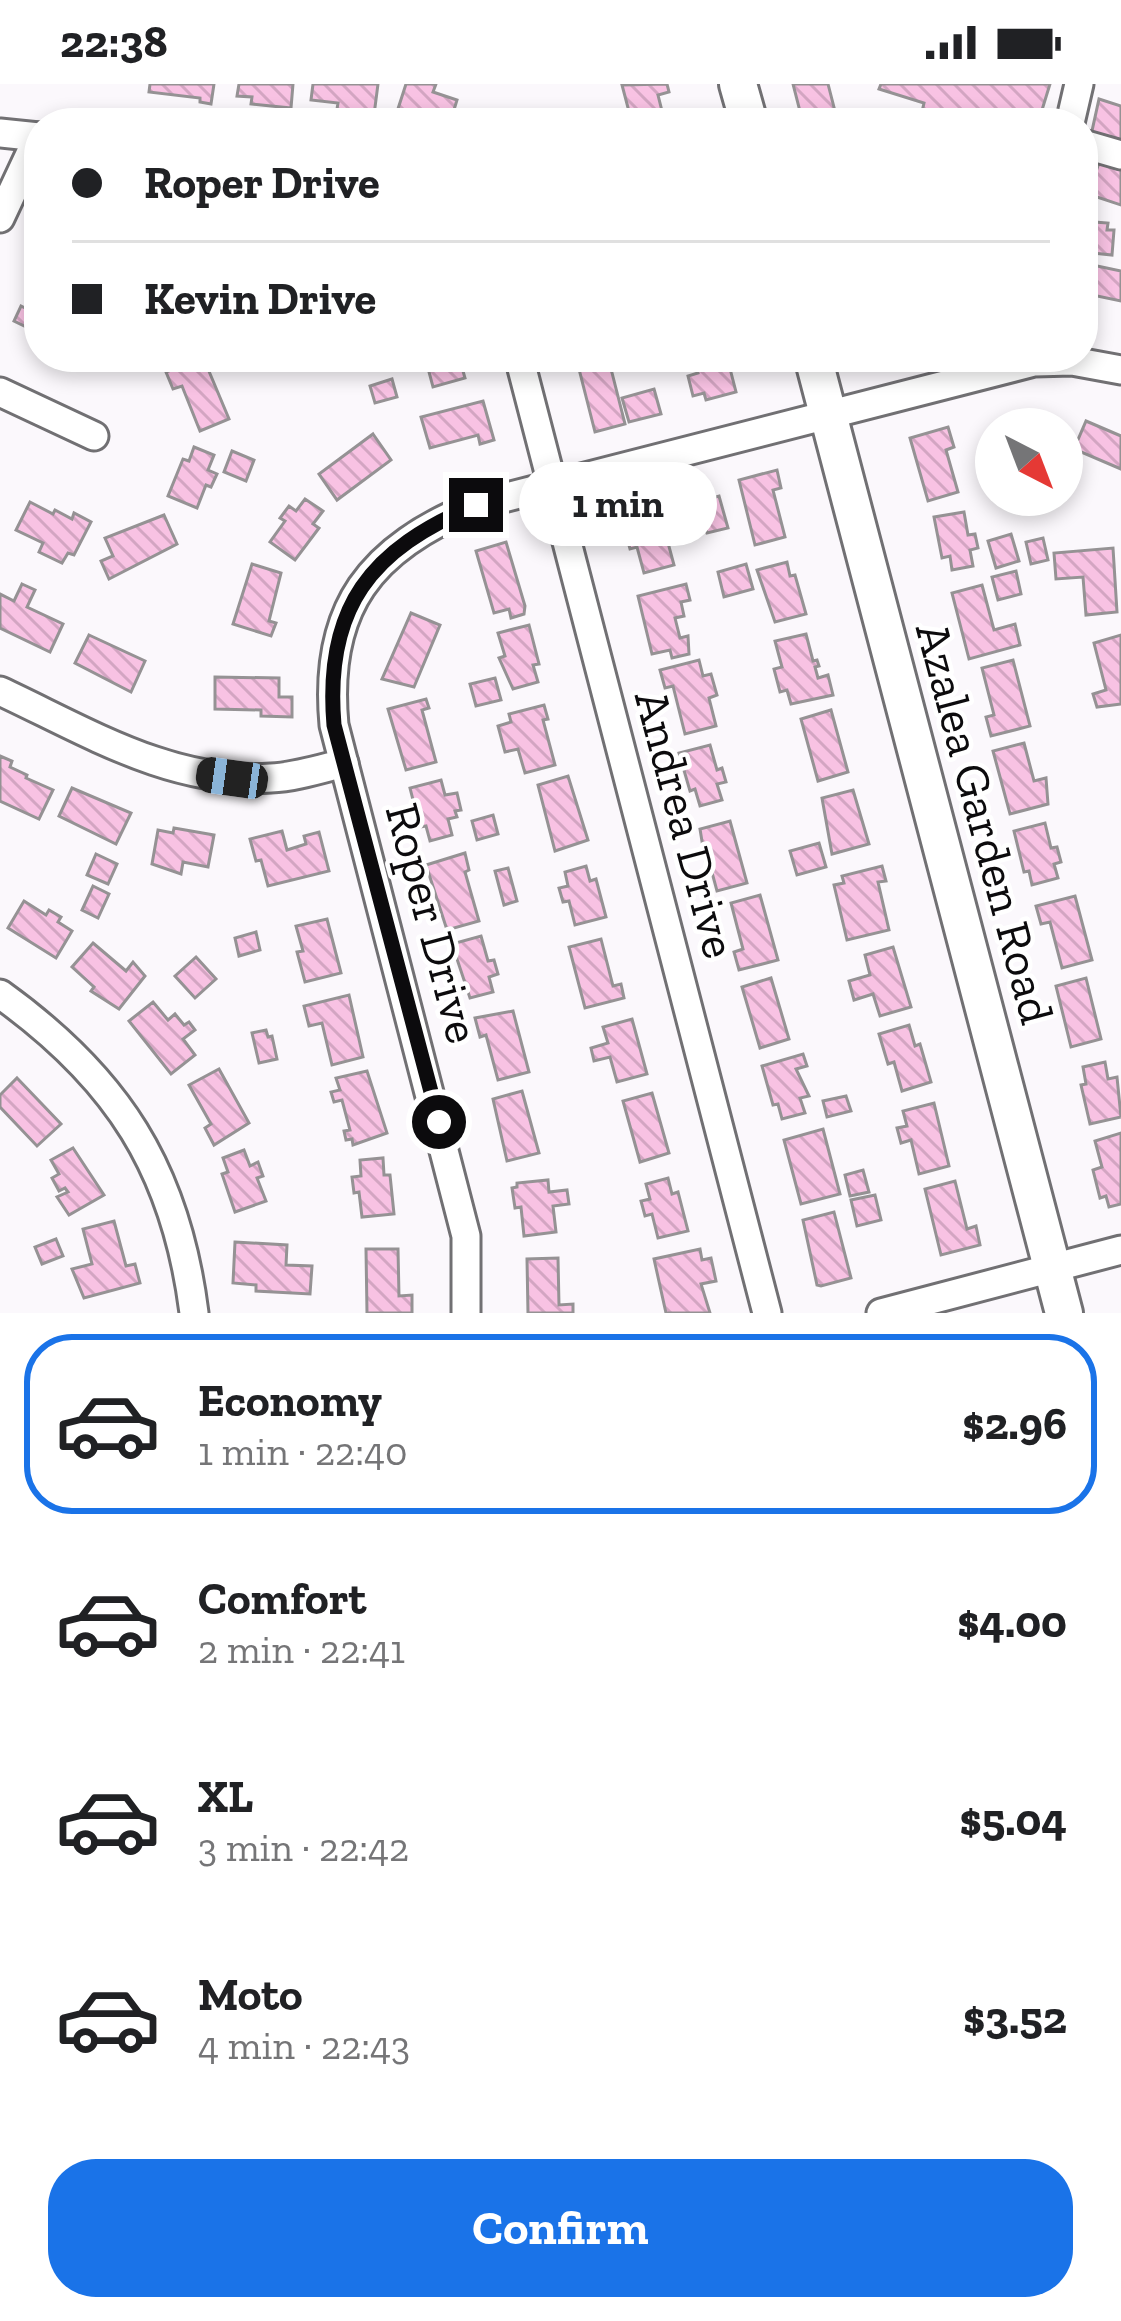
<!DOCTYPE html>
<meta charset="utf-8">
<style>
body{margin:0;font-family:"Zilla Slab",serif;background:#f2f2f2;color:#202124;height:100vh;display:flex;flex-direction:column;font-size:45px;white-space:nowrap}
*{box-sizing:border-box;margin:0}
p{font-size:39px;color:#757577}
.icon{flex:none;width:66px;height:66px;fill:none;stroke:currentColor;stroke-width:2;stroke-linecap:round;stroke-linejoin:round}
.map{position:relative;height:1229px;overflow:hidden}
.panel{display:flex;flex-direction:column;background:#fff;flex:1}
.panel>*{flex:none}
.top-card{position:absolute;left:24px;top:24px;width:1074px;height:264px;border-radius:48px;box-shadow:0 6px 18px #0003;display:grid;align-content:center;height:264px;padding:0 48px;background:#fff}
.needle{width:78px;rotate:138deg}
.controls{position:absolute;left:975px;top:324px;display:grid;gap:24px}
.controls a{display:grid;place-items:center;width:108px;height:108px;border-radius:50%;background:#fff;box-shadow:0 6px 18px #0003;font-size:60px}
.end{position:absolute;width:54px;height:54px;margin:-27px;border:15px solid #0c0b0d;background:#fff;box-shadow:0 0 0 6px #fff}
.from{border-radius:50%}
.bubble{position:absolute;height:84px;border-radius:42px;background:#fff;box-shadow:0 6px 18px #0003;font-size:39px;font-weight:700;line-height:84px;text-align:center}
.car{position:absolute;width:36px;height:72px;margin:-36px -18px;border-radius:15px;box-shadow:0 0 9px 3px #0007;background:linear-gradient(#222 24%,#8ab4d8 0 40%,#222 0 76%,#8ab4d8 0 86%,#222 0)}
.top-card b{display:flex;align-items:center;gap:42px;height:114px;font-size:45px}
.top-card b+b{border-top:3px solid #e0e0e0}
.top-card i{width:30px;height:30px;background:#202124}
ul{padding:21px 0 0;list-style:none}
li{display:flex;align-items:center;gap:36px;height:180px;margin:0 24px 18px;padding:0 24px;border:6px solid transparent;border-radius:48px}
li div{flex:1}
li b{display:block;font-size:45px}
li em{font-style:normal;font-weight:700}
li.current{border-color:#1a73e8}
li>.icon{width:108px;height:108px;stroke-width:1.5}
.primary-button{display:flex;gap:24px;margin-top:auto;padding:24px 48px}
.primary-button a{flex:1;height:138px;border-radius:48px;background:#1a73e8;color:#fff;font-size:48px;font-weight:700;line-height:138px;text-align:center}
.status{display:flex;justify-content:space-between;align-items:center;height:84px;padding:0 60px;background:#fff;direction:ltr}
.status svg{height:33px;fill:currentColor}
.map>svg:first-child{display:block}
</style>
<div class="status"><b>22:38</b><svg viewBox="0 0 49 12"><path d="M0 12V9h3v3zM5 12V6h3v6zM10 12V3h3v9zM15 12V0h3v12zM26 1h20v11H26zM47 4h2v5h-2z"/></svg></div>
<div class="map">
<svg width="1121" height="1229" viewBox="0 0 1121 1229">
<defs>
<pattern id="building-back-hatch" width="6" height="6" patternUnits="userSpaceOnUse" patternTransform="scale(3)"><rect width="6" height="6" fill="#f8c2e3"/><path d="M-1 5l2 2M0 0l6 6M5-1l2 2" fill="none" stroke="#d3a5c2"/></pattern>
</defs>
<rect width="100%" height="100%" fill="#fbf8fc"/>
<g fill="url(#building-back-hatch)" stroke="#959294" stroke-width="3">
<path d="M150,0H214L211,20L200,18V14L149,8Z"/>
<path d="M239,0H293L291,24L251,20L252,13L237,12Z"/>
<path d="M313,0H378L374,31L337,25L338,19L311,16Z"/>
<path d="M406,0H436L433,8L457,16L450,39H409L395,34Z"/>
<path d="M667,0L669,8L658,11L665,39H632L622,1Z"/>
<path d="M793,0H828L838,39H803Z"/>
<path d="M881,0H1050L1038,39H936L921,32L924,19L879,5Z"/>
<path d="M1099,15L1121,22V66L1090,56Z"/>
<path d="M1099,79L1121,86V121L1088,110Z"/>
<path d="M1083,131L1095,132V138L1108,139L1107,146H1114L1112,171L1083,168Z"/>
<path d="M1083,179L1121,187V217L1083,209Z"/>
<path d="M39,210V249L14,237L21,222L31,227Z"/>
<path d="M203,273L229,335L200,347L182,302L173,305L166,288Z"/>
<path d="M425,273H459L465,294L433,303Z"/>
<path d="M608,273L625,340L595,348L578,281Z"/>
<path d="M694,273H727L736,308L706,316L704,309L693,312L688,292L698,289Z"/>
<path d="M392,295L397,313L375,319L370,302Z"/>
<path d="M654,305L661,330L629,338L622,314Z"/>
<path d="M483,317L494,356L480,360L478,351L430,364L421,333Z"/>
<path d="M1054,335L1055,345H1004L1003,340Z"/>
<path d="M1086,337L1121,352V385L1074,365Z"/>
<path d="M948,343L954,363L946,366L958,408L928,417L910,354Z"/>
<path d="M373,350L391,376L337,416L319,390Z"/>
<path d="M194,363L214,371L208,386L217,390L211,403L206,401L197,424L168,412L183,375L189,377Z"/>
<path d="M232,367L254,376L246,397L224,388Z"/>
<path d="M777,386L781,404L773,406L785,453L755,461L739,396Z"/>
<path d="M687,412L692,434L671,439L666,417Z"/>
<path d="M719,412L728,444L707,449L698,418Z"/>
<path d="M305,415L323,427L313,440L319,444L295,476L270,458L285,437L280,434L289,422L296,427Z"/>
<path d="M30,418L53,430L55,426L72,435L74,429L91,438L74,471L68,469L62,479L39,468L43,459L16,446Z"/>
<path d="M657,418L674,481L644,489L637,463L630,465L620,428Z"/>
<path d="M964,428L968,451L975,450L978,464L970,466L973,482L952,486L950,472L942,474L934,433Z"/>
<path d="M164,431L177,460L109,495L101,477L113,472L105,454Z"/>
<path d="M1011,450L1019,477L996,484L988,457Z"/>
<path d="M1043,454L1048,476L1031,480L1026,458Z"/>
<path d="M506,458L525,522L524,530L511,534L509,525L494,529L476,467Z"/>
<path d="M1113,464L1117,528L1086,531L1083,493L1056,495L1054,469Z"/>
<path d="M787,478L790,492L795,491L806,530L775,538L757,486Z"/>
<path d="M252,480L281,489L269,537L276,539L271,552L233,540Z"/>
<path d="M746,480L753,505L724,513L718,488Z"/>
<path d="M1016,487L1021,510L998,516L992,493Z"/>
<path d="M22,500L35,506L27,523L63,540L50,568L0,544V510L14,517Z"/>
<path d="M686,500L690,516L681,518L684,532L675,534L680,554L688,552L689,570L672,574L670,566L652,570L638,512Z"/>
<path d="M982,501L994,546L1015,540L1020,561L969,575L952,509Z"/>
<path d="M411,529L440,541L414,603L382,595Z"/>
<path d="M529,541L539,580L533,581L538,598L513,605L499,574L505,572L498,549Z"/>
<path d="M806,550L813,577L817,576L819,582L815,583L818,594L828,591L833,611L791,620L787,606L780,608L774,585L782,583L775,557Z"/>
<path d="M89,551L145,577L131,608L75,579Z"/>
<path d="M1121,551V620L1097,623L1093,610L1106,606L1094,559Z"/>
<path d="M699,576L703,592L711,590L717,611L709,614L716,642L685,650L673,602L665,604L660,586Z"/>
<path d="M1013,576L1030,642L991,652L986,633L994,631L982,584Z"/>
<path d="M215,593L279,594V613H292V633L261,632V626L215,625Z"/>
<path d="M495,594L501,616L476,622L470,600Z"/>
<path d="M426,615L429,624L422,626L436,678L406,686L388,625Z"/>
<path d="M544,621L548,635L543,636L555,681L525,689L518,665L505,668L498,642L511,638L509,630Z"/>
<path d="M831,626L848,688L818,697L801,635Z"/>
<path d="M1024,659L1034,697L1046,694L1048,720L1010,730L993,667Z"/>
<path d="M710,661L717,686L722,684L726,698L717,700L722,716L700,722L695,705L690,707L679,669Z"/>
<path d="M0,672L12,677L10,683L27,691L26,694L53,706L39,735L0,717Z"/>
<path d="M568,692L588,756L555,767L538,701Z"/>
<path d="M441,696L445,711L457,709L461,726L455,727L457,733L448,735L452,751L430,757L426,742L420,743L410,704Z"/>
<path d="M72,704L131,729L116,760L59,732Z"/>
<path d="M853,706L869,760L832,770L822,714Z"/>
<path d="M493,731L498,750L477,756L472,737Z"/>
<path d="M730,737L747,799L717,807L710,781L706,782L700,745Z"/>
<path d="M1045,739L1051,764L1057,763L1061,778L1054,780L1058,794L1032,801L1029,787L1024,788L1014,747Z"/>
<path d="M174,744L214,751L208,783L183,778L181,790L152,780L158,746L173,749Z"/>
<path d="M282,747L287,766L306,760L304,752L319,748L329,787L268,802L261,776L256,777L250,755Z"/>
<path d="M819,759L826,783L797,791L790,767Z"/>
<path d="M465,769L469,786L465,788L479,837L447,846L426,781Z"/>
<path d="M96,770L117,780L108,800L87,791Z"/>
<path d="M586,782L590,797L596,795L606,833L575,841L569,817L563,818L559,804L568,802L565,788Z"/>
<path d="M882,782L886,797L878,798L889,846L847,856L834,801L844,799L842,792Z"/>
<path d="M508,784L517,817L504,821L495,787Z"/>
<path d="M93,802L109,810L98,834L82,826Z"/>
<path d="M760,811L778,876L739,886L734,868L743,865L731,819Z"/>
<path d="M1075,812L1092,876L1062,884L1050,838L1041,840L1036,822Z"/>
<path d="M24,817L46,831L49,826L61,833L58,838L72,847L56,874L8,844Z"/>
<path d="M327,835L341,889L305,898L297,868L303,867L296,842Z"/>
<path d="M256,848L260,866L239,872L235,854Z"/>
<path d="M481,852L488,877L494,876L498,890L489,893L493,908L470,914L452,860Z"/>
<path d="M601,855L613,902L621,900L624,914L585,924L569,863Z"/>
<path d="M93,859L126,887L133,878L145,892L119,925L91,907L94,903L72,883Z"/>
<path d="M893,863L911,923L880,932L873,910L854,916L849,897L870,891L865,871Z"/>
<path d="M196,873L216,895L195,914L175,892Z"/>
<path d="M771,894L789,955L760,964L742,903Z"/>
<path d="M1086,894L1101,955L1071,963L1056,902Z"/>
<path d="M349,911L363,973L332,981L322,939L309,942L304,922Z"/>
<path d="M153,918L168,936L175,930L184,941L189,938L195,946L183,955L195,971L171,990L129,937Z"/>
<path d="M513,927L529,988L498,996L486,951L480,953L475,934Z"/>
<path d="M632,935L647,990L617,998L610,973L594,977L591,964L608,959L603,943Z"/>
<path d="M909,941L915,962L920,960L931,998L902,1007L894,978L888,980L879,950Z"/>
<path d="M266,946L268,953L272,952L277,975L259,979L252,949Z"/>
<path d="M803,970L807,982L796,985L809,1012L800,1014L805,1029L782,1035L778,1020L773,1021L762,982Z"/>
<path d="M1105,978L1108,995L1117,993L1121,1033L1090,1040L1081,1001L1086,1000L1083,983Z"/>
<path d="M219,985L249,1039L214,1061L205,1044L211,1040L189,1001Z"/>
<path d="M367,987L387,1049L353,1061L352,1055L346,1056L344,1047L350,1046L342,1016L334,1018L331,1008L340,1006L336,994Z"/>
<path d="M17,994L61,1040L37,1062L0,1023V1011Z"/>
<path d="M522,1007L539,1069L507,1077L493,1015Z"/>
<path d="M652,1009L669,1069L640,1078L623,1017Z"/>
<path d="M846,1012L851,1027L827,1033L823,1017Z"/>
<path d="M934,1019L949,1082L919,1090L911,1056L901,1059L897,1044L907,1042L903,1027Z"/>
<path d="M823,1045L840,1110L801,1120L784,1056Z"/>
<path d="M1121,1049V1120L1109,1123L1106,1112L1100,1114L1093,1086L1102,1083L1095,1057Z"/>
<path d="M73,1064L104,1111L69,1131L57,1113L68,1108L65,1104L59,1107L52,1094L59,1090L51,1076Z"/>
<path d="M244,1066L250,1082L258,1078L263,1092L257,1094L266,1117L235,1128L222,1090L228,1088L223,1074Z"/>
<path d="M383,1074L384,1091H390L394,1130L362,1133L359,1108L354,1109L352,1093L361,1092L360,1076Z"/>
<path d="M863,1086L869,1108L850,1112L845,1091Z"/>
<path d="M668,1094L672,1110L678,1108L688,1147L658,1154L652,1130L645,1132L641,1117L650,1115L646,1100Z"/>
<path d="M548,1096L549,1108L567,1106L569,1120L553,1122L556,1148L524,1152L521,1123L515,1124L512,1104L517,1103V1099Z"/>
<path d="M955,1097L967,1145L976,1142L980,1161L941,1171L925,1105Z"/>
<path d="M875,1111L881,1136L857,1142L851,1116Z"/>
<path d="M834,1128L851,1194L821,1202L817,1201L803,1136Z"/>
<path d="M114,1137L126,1182L135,1180L140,1199L84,1214L72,1185L92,1180L83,1145Z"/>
<path d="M56,1155L63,1172L42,1180L35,1163Z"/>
<path d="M235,1158L287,1161L286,1181L312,1182L310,1210L256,1207V1201L233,1199Z"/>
<path d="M366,1165H398L399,1212L412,1211V1229H367Z"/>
<path d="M700,1165L702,1176L711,1174L716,1197L701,1200L710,1229H666L654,1175Z"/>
<path d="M558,1174L559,1221L573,1220V1229H528L527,1175Z"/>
</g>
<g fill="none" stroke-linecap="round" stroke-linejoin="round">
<g stroke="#717073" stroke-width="33">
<g id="minor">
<path d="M1070,39L1079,0"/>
<path d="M0,49L39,53"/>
<path d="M1083,60L1121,71"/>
<path d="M0,134L38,53"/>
<path d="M519,273L767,1229"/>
<path d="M0,308L94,352"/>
<path d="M0,607C86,647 172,701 271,694C295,693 320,685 344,679"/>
<path d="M0,910C117,994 176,1085 194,1229"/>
<path d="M466,1229V1152L334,641C323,523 371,464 476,421L1034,278L1072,277L1121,286"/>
<path d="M881,1229L1121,1166"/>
</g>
</g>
<g stroke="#717073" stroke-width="42">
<g id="major">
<path d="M738,0L749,39"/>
<path d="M813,273L1064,1229"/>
</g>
</g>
<use href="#minor" stroke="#fff" stroke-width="27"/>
<use href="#major" stroke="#fff" stroke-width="36"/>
</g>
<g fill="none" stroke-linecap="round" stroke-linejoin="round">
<path stroke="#0c0b0d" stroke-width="15" d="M439,1038L334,641C324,523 371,465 476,421"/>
</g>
<g text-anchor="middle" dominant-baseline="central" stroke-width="9" stroke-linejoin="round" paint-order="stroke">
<g font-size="48" fill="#0c0b0d" stroke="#fff">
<text transform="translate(985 739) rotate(75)">Azalea Garden Road</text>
<text transform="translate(686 740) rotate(75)">Andrea Drive</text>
<text transform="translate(433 839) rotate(75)">Roper Drive</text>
</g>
</g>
</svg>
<div class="controls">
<a><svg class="needle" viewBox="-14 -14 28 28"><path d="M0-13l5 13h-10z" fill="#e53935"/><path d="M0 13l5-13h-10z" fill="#757577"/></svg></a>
</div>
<i class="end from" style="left:439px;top:1038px"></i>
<i class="end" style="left:476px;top:421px"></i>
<div class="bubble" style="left:519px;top:378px;width:198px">1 min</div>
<i class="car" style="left:232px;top:694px;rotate:278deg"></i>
<div class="top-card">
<b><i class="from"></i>Roper Drive</b>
<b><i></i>Kevin Drive</b>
</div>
</div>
<section class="panel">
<ul>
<li class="current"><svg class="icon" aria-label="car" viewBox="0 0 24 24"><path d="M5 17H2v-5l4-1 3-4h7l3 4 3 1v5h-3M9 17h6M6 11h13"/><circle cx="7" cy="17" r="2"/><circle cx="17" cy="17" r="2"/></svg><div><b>Economy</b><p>1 min · 22:40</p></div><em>$2.96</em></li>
<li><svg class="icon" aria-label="car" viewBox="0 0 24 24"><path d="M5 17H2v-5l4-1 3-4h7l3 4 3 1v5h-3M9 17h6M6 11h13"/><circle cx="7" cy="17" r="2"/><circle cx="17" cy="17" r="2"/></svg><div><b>Comfort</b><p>2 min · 22:41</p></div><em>$4.00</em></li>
<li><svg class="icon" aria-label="car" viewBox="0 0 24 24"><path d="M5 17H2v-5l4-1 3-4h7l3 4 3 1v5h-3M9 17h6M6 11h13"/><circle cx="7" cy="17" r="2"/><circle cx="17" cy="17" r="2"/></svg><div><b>XL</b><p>3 min · 22:42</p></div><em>$5.04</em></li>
<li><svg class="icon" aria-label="car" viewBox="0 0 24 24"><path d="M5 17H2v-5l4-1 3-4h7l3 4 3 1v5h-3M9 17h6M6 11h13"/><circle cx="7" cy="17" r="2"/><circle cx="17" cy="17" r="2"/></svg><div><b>Moto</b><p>4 min · 22:43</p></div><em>$3.52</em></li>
</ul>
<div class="primary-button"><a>Confirm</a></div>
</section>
